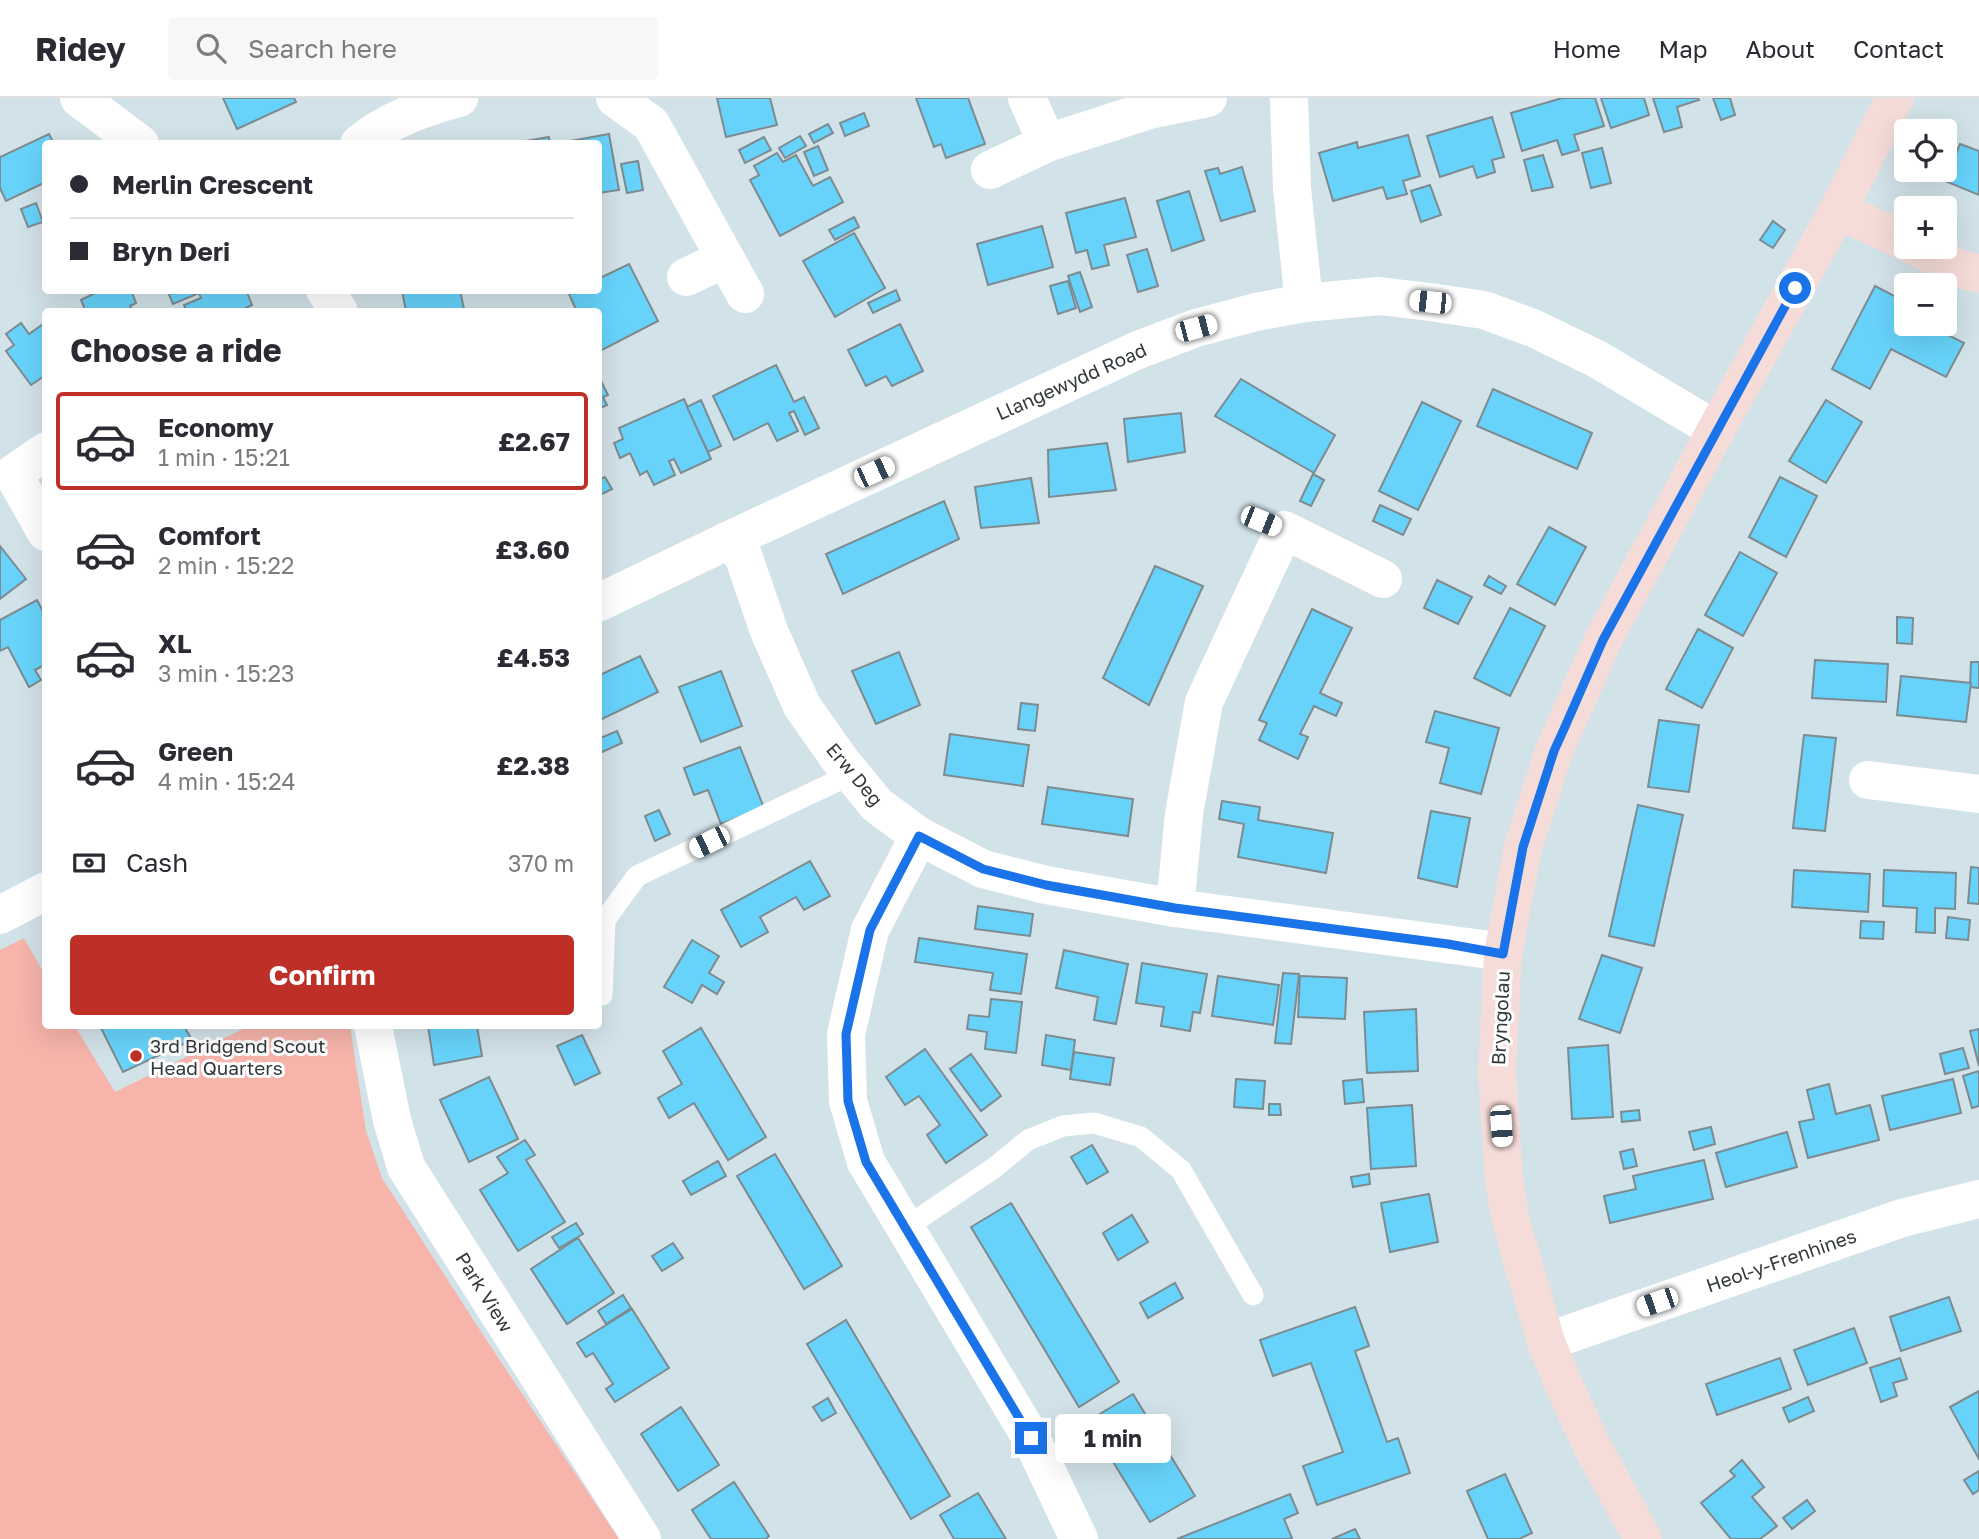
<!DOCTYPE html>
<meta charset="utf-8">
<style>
body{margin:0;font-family:"Golos Text",sans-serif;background:#f7f7f7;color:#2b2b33;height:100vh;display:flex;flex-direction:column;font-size:26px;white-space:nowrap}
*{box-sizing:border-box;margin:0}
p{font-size:23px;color:#7c7c81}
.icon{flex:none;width:38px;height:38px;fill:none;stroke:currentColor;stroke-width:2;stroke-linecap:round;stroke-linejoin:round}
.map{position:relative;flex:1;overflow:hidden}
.side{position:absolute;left:42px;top:210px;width:560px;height:721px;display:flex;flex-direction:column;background:#fff;border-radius:7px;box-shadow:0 7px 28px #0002}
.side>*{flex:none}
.top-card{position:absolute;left:42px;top:42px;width:560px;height:154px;border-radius:7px;box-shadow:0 7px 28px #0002;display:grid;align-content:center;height:154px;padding:0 28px;background:#fff}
.fabs{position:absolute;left:1894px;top:21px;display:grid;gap:14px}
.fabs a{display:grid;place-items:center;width:63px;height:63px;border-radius:7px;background:#fff;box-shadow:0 7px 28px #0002;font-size:35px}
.end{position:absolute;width:32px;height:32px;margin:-16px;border:9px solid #1a73e8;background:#fff;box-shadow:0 0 0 4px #fff}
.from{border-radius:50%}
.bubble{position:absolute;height:49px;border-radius:7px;background:#fff;box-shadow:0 7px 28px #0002;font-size:23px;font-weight:700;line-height:49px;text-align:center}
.car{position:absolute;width:21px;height:42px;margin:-21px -10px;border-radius:9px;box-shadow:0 0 5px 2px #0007;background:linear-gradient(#fff 24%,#345 0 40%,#fff 0 76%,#345 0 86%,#fff 0)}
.top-card b{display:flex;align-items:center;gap:24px;height:66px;font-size:26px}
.top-card b+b{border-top:2px solid #e1e1e2}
.top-card i{width:18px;height:18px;background:#2b2b33}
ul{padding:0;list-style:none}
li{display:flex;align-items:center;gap:21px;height:98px;margin:0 14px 10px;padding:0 14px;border:4px solid transparent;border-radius:7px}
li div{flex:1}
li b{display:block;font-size:26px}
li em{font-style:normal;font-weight:700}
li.on{border-color:#be3027}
li>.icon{width:63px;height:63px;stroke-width:1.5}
h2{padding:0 28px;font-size:32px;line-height:84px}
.pay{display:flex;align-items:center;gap:18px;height:77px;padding:0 28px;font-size:26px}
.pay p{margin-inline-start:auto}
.cta{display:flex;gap:14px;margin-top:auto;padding:14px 28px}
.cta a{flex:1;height:80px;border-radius:7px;background:#be3027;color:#fff;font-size:28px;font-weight:700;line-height:80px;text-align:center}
header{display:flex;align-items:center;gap:42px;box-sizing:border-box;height:98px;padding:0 35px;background:#fff;border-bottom:2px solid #e1e1e2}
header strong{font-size:33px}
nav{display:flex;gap:38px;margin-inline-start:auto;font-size:24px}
.search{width:490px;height:63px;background:#f7f7f7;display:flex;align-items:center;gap:18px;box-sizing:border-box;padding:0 24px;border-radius:7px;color:#7c7c81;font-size:26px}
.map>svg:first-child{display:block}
</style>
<header>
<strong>Ridey</strong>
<div class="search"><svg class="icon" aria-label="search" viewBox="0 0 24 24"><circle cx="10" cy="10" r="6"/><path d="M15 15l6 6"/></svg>Search here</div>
<nav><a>Home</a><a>Map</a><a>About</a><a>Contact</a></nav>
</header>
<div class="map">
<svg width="1979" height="1441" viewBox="0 0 1979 1441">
<rect width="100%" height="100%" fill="#d2e2e9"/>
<path fill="#f6b4ab" d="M24,840L45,877L46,928H75L115,994L249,928H350L366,1033L382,1080L487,1243L619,1441H0V852Z"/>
<g fill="#67d3fb" stroke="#7d8b91" stroke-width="2">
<path d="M223,0H294L296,4L237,31Z"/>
<path d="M717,0H770L777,27L726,39Z"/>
<path d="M916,0H968L985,46L946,60L941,46L934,49Z"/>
<path d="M1562,0H1595L1604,28L1574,37L1579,52L1562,57L1557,42L1522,53L1511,15Z"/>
<path d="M1601,0H1644L1649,17L1611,30Z"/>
<path d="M1653,0H1698L1699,2L1677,9L1682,29L1664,34Z"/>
<path d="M1713,0H1730L1735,17L1721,22Z"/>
<path d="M864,15L869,28L845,38L840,25Z"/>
<path d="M1492,19L1504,59L1492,62L1495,74L1477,80L1473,68L1440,79L1427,38Z"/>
<path d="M828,26L833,35L814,45L809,36Z"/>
<path d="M49,36L54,46H46V84L6,103L0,90V59Z"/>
<path d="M609,36L619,92L598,95V46H570V43Z"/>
<path d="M1408,37L1420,78L1403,83L1407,96L1387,101L1383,89L1333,103L1319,55L1357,44L1358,50Z"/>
<path d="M800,38L806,48L785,60L779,50Z"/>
<path d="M549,39L550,46H509Z"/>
<path d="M764,39L771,52L745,65L739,52Z"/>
<path d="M1960,46L1979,53V97L1945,83Z"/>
<path d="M818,48L828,72L814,78L804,54Z"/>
<path d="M1602,50L1611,85L1591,90L1582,55Z"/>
<path d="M777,55L783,64L796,57L813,88L830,79L843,104L780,138L750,82L759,77L754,68Z"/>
<path d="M1543,57L1553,89L1532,93L1524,62Z"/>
<path d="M638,63L643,92L627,95L621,66Z"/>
<path d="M1242,69L1255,113L1221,123L1205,73L1218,70L1220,76Z"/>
<path d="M1430,87L1441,117L1421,124L1411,93Z"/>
<path d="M1189,93L1204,142L1172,153L1157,103Z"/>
<path d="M1125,100L1136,139L1104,147L1109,167L1092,171L1087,152L1076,155L1066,115Z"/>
<path d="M36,105L43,124L28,129L21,111Z"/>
<path d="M854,119L859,129L835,142L829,132Z"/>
<path d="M1773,123L1785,132L1773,150L1760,142Z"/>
<path d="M1042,128L1053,169L988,187L977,146Z"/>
<path d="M854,135L885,190L835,219L803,163Z"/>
<path d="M1147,151L1158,188L1138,194L1127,157Z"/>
<path d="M629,166L658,223L600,253L598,250V214L596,211L592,214H577L569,196L576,192H598V181Z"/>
<path d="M1080,174L1092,209L1080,214L1068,178Z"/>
<path d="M1068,183L1076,210L1058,216L1050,188Z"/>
<path d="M1875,188L1906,204V226H1926L1964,245L1946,279L1891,251L1870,291L1832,271Z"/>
<path d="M101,192H131L136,205L130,208L133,214H86L81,202Z"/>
<path d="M167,192H246L252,207L238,214H187L184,207L201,200L199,195L173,206Z"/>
<path d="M402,192H460L464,211L451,214H406Z"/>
<path d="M896,192L900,202L873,215L868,205Z"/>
<path d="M46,224V277L31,287L6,253L14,247L6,236L21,225L29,236Z"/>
<path d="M900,226L923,273L892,288L886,278L866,288L848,252Z"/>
<path d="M776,267L794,304L804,299L819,330L805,337L794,313L789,315L798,333L777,343L768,325L734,342L713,298Z"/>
<path d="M598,277L608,297L603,299L607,307L598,311Z"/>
<path d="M1241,281L1335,337L1314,375L1215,318Z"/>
<path d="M1493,291L1592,335L1577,371L1477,328Z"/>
<path d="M684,301L711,361L681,375L674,361L669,363L675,377L654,387L647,373L640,377L630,355L620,360L614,345L623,341L619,330Z"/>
<path d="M701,302L721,348L708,354L687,309Z"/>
<path d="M1826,302L1862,324L1826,385L1789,363Z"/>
<path d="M1422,304L1461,323L1418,412L1379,393Z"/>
<path d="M1181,315L1185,354L1128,364L1124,321Z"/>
<path d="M1107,345L1116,392L1049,399L1048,352Z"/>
<path d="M1313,376L1324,382L1311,408L1300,403Z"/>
<path d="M605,379L612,391L598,398V382Z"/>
<path d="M1780,379L1817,398L1786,459L1749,439Z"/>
<path d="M1031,380L1039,425L981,430L975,389Z"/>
<path d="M944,403L959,441L843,496L826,456Z"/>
<path d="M1380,407L1411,421L1403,437L1373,423Z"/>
<path d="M1549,429L1586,449L1555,507L1517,486Z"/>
<path d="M0,448L26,481L0,501Z"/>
<path d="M1740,454L1777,475L1743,538L1705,517Z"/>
<path d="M1155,468L1203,488L1149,607L1103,580Z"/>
<path d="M1489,478L1506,488L1501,496L1484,487Z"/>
<path d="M1437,482L1472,499L1458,526L1424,510Z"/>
<path d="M37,502L46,519V566L35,572L41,582L29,589L8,549L0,553V522Z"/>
<path d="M1510,510L1545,528L1510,598L1474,580Z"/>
<path d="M1312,511L1352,530L1320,595L1342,605L1336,618L1314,608L1300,636L1308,639L1298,661L1259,642L1267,625L1259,622Z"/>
<path d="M1897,519L1913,520L1912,546L1897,545Z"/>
<path d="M1698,531L1733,550L1702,610L1666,591Z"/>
<path d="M899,554L920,607L876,626L852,573Z"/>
<path d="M640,558L658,594L598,623V578Z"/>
<path d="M1815,562L1888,566L1886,604L1812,600Z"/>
<path d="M1971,564H1979V590L1970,589Z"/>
<path d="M721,573L742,628L701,644L679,589Z"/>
<path d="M1901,578L1971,585L1966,624L1897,617Z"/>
<path d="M1021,605L1038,607L1035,633L1018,631Z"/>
<path d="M1435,613L1499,630L1481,696L1440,685L1449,650L1426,644Z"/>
<path d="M1659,622L1699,627L1689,694L1648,689Z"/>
<path d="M617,633L622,645L600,655L598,641Z"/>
<path d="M950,636L1029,647L1023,688L944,677Z"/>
<path d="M1804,637L1836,640L1825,733L1793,730Z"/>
<path d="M740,649L764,710L721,726L708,692L694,697L684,670Z"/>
<path d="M1048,689L1133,701L1128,738L1042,726Z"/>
<path d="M1222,703L1260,709L1258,722L1333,735L1326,775L1238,759L1244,726L1219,721Z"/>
<path d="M1638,707L1683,717L1654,848L1609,838Z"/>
<path d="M659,712L670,736L655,743L645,718Z"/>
<path d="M1431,713L1470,720L1457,789L1418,780Z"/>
<path d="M810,763L830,798L804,812L796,799L760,819L768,834L741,849L721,812Z"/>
<path d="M1971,769L1979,770V806L1968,805Z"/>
<path d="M1794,772L1870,776L1868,814L1792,809Z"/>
<path d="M1884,772L1956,775L1955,811L1935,810V835L1916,834L1917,810L1883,808Z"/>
<path d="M978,808L1033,816L1030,838L975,831Z"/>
<path d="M1948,819L1970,822L1968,842L1946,840Z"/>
<path d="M1861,823L1884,824L1883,841L1860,840Z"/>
<path d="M919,840L1027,856L1021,896L990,892L993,875L915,864Z"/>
<path d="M692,842L719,858L709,875L724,884L717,896L702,887L692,905L664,889Z"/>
<path d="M1064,852L1128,866L1116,926L1094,922L1098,899L1056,890Z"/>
<path d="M1602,857L1642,870L1620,935L1579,921Z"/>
<path d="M1142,865L1207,876L1200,915L1193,914L1190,933L1161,928L1164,909L1136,905Z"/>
<path d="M1283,875L1299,876L1291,946L1275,945Z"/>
<path d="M1218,878L1279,887L1273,927L1212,918Z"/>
<path d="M1300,878L1347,880L1345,921L1298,919Z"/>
<path d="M991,901L1022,904L1016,955L985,951L987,934L967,931L969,917L989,919Z"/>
<path d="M1416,911L1418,973L1367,975L1364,914Z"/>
<path d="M100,928H184L192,942L123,974Z"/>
<path d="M428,928H477L482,958L434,967Z"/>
<path d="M701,930L766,1039L728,1062L694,1005L669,1020L658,1000L682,986L663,953Z"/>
<path d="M1979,931V968L1970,933Z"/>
<path d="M582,937L600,975L575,987L557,948Z"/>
<path d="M1046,937L1075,942L1071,972L1042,967Z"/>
<path d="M1608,947L1613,1019L1572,1021L1568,950Z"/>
<path d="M1963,950L1969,970L1945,976L1940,956Z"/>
<path d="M925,951L987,1037L946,1065L927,1037L940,1027L919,998L905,1007L886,979Z"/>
<path d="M1074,954L1114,960L1110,987L1070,981Z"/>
<path d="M971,956L1001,998L981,1013L950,971Z"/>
<path d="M1979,973V1008L1972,1010L1963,978Z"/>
<path d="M489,979L518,1041L469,1064L440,1002Z"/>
<path d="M1236,981L1265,983L1263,1011L1234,1009Z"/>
<path d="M1362,981L1364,1004L1345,1006L1343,983Z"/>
<path d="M1953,981L1961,1015L1890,1032L1882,998Z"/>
<path d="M1829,986L1836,1016L1870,1007L1879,1042L1808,1060L1799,1024L1814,1021L1807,992Z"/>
<path d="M1269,1006H1280L1281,1017H1269Z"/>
<path d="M1412,1007L1416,1068L1371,1071L1367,1010Z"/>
<path d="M1639,1012L1640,1022L1622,1024L1621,1014Z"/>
<path d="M1711,1029L1715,1046L1694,1052L1689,1034Z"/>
<path d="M1787,1034L1797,1069L1726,1089L1716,1055Z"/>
<path d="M525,1042L535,1057L526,1062L565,1124L518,1153L480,1092L508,1075L497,1059Z"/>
<path d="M1092,1047L1108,1074L1087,1086L1071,1059Z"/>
<path d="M1633,1051L1637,1068L1624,1071L1620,1054Z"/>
<path d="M775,1056L842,1168L804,1191L737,1078Z"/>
<path d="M1704,1062L1713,1101L1610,1125L1604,1098L1636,1091L1633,1078Z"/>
<path d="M718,1063L726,1078L691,1097L683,1083Z"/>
<path d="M1369,1076L1370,1086L1353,1089L1351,1079Z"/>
<path d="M1429,1096L1438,1144L1390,1154L1381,1105Z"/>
<path d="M1011,1105L1119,1284L1079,1309L971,1129Z"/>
<path d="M1132,1117L1148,1144L1118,1162L1103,1135Z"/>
<path d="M576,1125L583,1136L559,1150L552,1139Z"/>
<path d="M578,1140L614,1195L567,1226L531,1171Z"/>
<path d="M673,1145L683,1160L662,1173L652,1158Z"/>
<path d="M1175,1185L1183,1200L1148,1220L1140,1205Z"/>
<path d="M623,1197L631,1210L606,1226L598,1213Z"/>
<path d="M1949,1199L1961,1233L1901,1253L1890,1219Z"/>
<path d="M1355,1209L1369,1248L1355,1253L1387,1344L1398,1340L1410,1375L1317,1407L1303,1368L1343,1354L1311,1265L1273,1278L1260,1242Z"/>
<path d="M632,1211L669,1270L615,1304L606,1291L613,1286L593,1255L586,1259L577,1245Z"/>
<path d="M846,1222L950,1398L911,1421L807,1246Z"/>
<path d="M1854,1230L1867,1265L1808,1287L1794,1252Z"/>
<path d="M1780,1260L1791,1291L1717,1317L1706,1286Z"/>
<path d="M1900,1260L1907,1281L1893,1285L1897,1298L1881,1304L1870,1270Z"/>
<path d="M1979,1293V1361L1950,1309Z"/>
<path d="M1133,1296L1195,1398L1150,1424L1088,1323Z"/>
<path d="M1808,1299L1814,1313L1789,1324L1783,1310Z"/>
<path d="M828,1300L836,1315L822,1323L813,1309Z"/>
<path d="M681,1309L719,1367L678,1393L641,1336Z"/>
<path d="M1742,1362L1764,1389L1752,1399L1777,1428L1760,1441H1731L1701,1405L1735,1378L1730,1373Z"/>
<path d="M1979,1373V1392L1973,1396L1964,1382Z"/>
<path d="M1505,1376L1532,1435L1519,1441H1488L1467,1393Z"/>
<path d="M734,1384L769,1438L766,1441H711L692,1412Z"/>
<path d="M978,1395L1006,1441H954L940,1417Z"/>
<path d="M1290,1396L1298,1415L1284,1421L1292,1440L1288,1441H1177Z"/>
<path d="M1807,1402L1815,1413L1792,1431L1783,1420Z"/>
<path d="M1355,1431L1360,1441H1332Z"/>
</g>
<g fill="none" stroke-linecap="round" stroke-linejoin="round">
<g stroke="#fff" stroke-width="21">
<path d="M602,897L605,822L637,778L852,676"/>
<path d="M905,1130L994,1070L1028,1042L1063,1028L1094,1025L1141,1039L1181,1072L1253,1197"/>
</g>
<g stroke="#fff" stroke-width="38">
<path d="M79,0L140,46"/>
<path d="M615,0L651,26L745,196"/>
<path d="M1027,0L1047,45"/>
<path d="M1289,0L1292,90L1304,205"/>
<path d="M359,46C387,22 424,9 459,0"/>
<path d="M990,72L1047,45L1153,11L1208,0"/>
<path d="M686,179L725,161"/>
<path d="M325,192L339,214"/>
<path d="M46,353L13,376L46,434"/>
<path d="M727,443L743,457L769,533L802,608L840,662L877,707L919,738L983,771L1046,787L1175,810L1483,851L1503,856"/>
<path d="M598,505L727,443L1138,252L1196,230L1256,214L1304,205L1379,198L1430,204L1484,212L1533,230L1597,261L1716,332"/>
<path d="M1868,682L1979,696"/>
<path d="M919,738L870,832L846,936L848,1003L866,1064L1031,1340L1079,1441"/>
<path d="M1175,810L1184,716L1204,604L1284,432L1383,481"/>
<path d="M0,817L46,793"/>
<path d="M373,928L392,1022L406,1069L642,1441"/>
<path d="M1546,1244L1902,1120L1979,1101"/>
</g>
<g stroke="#f6dcd8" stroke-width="38">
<path d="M1838,112L1906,144"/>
<path d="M1916,149L1958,170L1979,176"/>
<path d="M1643,1441L1593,1350L1566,1292L1546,1244L1511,1124L1504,1082L1497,974L1503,856L1523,749L1554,653L1603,542L1716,332L1838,112L1895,0"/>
</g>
</g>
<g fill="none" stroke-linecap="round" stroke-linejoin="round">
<path stroke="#1a73e8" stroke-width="9" d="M1031,1340L866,1064L848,1003L846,936L870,832L919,738L983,771L1046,787L1175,810L1448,846L1503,856L1523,749L1554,653L1564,631L1603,542L1795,190"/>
</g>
<circle fill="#be3027" stroke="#fff" stroke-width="2.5" cx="136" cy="958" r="7"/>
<g text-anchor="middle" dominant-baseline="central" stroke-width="6" stroke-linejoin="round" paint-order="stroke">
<g font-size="19" fill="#32383b" stroke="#fff">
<text transform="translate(1071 283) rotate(-24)">Llangewydd Road</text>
<text transform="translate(855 676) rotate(50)">Erw Deg</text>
<text transform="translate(1500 920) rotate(-87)">Bryngolau</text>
<text transform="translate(1781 1162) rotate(-19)">Heol-y-Frenhines</text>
<text transform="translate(485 1194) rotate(58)">Park View</text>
</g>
<g font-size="19" fill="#32383b" stroke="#fff" text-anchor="start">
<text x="150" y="947">3rd Bridgend Scout<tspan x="150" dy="22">Head Quarters</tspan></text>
</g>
</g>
</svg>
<div class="fabs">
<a><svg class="icon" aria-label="locate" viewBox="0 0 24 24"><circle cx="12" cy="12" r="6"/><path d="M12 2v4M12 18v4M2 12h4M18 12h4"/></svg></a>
<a>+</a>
<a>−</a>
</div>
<i class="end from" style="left:1795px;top:190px"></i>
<i class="end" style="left:1031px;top:1340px"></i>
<div class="bubble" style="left:1055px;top:1316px;width:116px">1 min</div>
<i class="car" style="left:1430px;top:204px;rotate:276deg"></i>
<i class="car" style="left:1196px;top:230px;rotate:75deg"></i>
<i class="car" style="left:874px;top:374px;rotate:65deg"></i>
<i class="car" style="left:1261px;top:423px;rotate:112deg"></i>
<i class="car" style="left:709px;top:744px;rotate:244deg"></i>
<i class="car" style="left:1501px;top:1028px;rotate:176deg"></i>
<i class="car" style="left:1657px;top:1204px;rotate:251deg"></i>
<div class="top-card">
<b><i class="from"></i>Merlin Crescent</b>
<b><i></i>Bryn Deri</b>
</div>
<section class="side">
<h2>Choose a ride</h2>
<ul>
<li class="on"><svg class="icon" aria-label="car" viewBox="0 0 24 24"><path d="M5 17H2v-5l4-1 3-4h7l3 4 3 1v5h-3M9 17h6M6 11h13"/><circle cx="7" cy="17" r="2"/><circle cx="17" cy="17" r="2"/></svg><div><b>Economy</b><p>1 min · 15:21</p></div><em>£2.67</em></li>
<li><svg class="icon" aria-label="car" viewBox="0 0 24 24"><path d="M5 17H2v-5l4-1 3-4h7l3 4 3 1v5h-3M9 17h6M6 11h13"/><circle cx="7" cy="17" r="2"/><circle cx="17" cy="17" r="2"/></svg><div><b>Comfort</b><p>2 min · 15:22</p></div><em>£3.60</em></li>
<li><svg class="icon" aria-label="car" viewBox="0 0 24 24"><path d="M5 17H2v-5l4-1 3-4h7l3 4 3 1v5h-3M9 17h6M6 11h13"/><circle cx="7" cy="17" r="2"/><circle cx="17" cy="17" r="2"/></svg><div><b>XL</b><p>3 min · 15:23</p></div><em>£4.53</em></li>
<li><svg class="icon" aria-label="car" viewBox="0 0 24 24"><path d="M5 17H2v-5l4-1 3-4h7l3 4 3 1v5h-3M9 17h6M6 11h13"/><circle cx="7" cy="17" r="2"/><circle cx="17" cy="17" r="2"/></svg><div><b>Green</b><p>4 min · 15:24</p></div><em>£2.38</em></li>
</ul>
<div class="pay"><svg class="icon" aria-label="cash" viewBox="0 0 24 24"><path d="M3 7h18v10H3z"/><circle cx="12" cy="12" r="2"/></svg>Cash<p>370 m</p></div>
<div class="cta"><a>Confirm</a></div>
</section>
</div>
